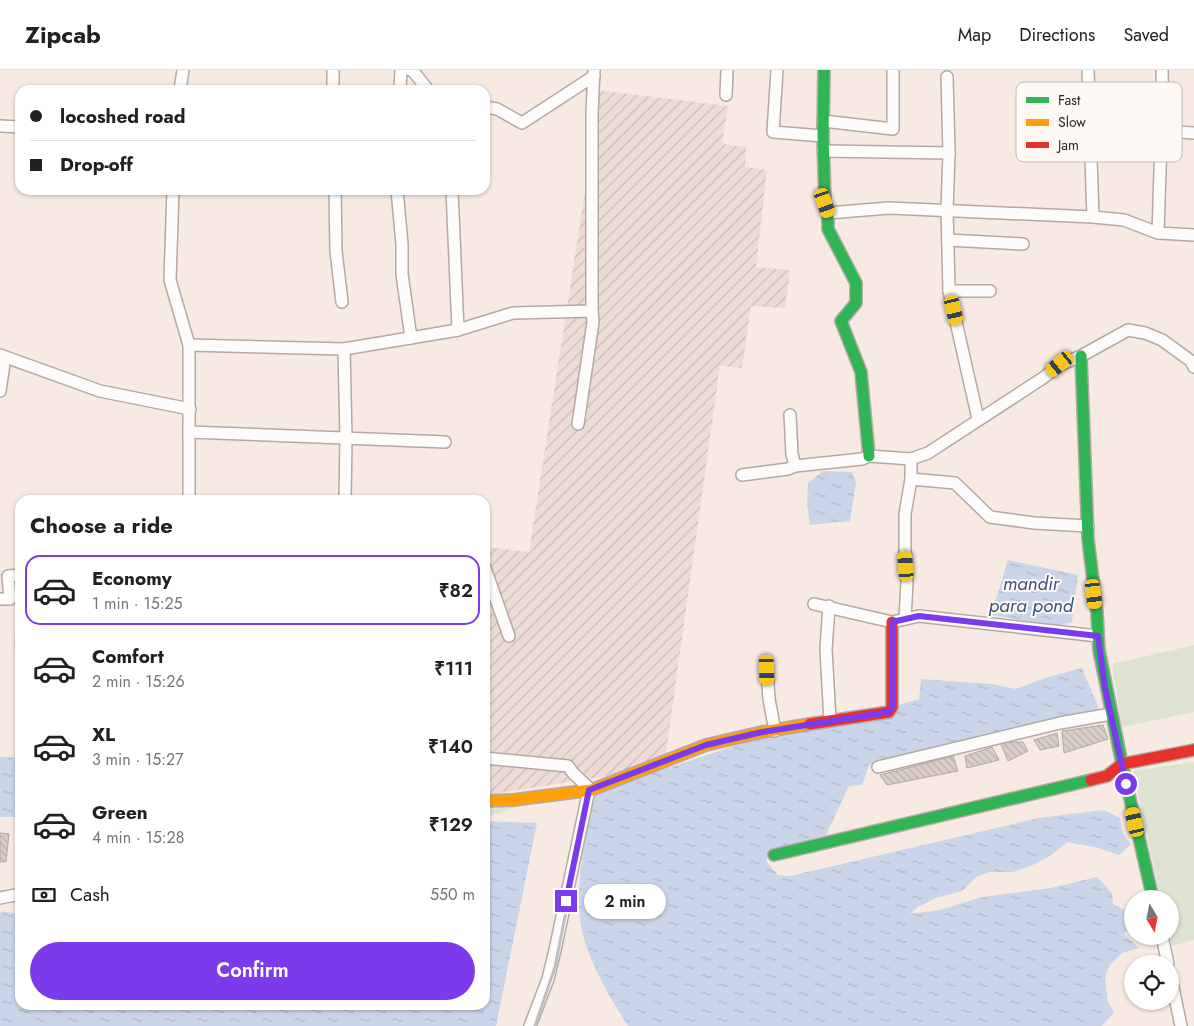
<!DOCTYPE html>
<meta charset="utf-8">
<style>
body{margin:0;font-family:Jost,sans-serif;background:#f6f6f6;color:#202124;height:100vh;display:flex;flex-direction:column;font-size:19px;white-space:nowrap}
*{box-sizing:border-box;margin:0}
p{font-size:16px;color:#757577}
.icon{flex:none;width:28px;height:28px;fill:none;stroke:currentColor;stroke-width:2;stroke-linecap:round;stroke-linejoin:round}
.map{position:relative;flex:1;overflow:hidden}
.details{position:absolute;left:15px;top:425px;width:475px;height:515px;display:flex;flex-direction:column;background:#fff;border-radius:15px;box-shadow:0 1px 4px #0004}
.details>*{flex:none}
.hud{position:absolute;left:15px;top:15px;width:475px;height:110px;border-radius:15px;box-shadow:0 1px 4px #0004;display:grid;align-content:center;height:110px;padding:0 15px;background:#fff}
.needle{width:32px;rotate:170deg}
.buttons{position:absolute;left:1124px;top:820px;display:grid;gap:10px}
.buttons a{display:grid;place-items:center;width:55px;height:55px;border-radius:50%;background:#fff;box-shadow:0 1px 4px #0004;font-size:25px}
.end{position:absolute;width:22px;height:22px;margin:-11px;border:6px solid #7c3aed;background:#fff;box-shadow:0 0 0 2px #fff}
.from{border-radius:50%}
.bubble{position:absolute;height:35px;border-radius:18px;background:#fff;box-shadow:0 1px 4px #0004;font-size:16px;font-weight:600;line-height:35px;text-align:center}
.car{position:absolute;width:15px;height:30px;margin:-15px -8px;border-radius:6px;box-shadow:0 0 4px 1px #0007;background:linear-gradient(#f5c518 24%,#345 0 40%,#f5c518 0 76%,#345 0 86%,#f5c518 0)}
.hud b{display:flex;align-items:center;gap:18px;height:48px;font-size:19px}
.hud b+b{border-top:1px solid #e0e0e0}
.hud i{width:12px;height:12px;background:#202124}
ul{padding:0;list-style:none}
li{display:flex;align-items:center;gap:15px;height:70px;margin:0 10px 8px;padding:0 5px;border:2px solid transparent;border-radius:15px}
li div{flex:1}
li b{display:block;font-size:19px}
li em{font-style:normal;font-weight:600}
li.current{border-color:#7c3aed}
li>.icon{width:45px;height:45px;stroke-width:1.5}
h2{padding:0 15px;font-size:22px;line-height:60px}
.pay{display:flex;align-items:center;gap:12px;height:55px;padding:0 15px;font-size:19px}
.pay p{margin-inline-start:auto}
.button{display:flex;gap:10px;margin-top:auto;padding:10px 15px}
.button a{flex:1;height:58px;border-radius:30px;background:#7c3aed;color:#fff;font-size:20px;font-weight:600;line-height:58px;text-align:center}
header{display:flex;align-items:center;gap:30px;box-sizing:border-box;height:70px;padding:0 25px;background:#fff;border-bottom:1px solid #e0e0e0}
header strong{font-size:24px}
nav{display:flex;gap:28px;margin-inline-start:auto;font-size:18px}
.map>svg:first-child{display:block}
</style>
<header>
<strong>Zipcab</strong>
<nav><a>Map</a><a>Directions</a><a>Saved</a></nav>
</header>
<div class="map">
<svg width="1194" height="956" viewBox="0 0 1194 956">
<defs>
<pattern id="industrial-furrows" width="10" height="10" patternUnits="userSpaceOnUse" patternTransform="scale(1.25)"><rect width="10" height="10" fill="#eedbd5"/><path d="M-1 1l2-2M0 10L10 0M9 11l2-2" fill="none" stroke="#cdbcb7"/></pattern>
<pattern id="water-ripples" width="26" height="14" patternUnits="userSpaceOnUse" patternTransform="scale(1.25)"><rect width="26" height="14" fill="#cad5e9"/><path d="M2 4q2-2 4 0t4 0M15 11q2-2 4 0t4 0" fill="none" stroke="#aeb7c8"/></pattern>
<pattern id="building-back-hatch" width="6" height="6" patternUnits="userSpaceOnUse" patternTransform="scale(1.25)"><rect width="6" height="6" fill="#d9cdc8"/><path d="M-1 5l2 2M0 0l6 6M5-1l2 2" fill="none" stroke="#bbb0ac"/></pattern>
</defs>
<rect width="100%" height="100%" fill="#f7eae3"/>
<path fill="url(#industrial-furrows)" d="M598,20L728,36L722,74L746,77L745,97L767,100L756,197L790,200L785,238L751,236L742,298L720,296L664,697L485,725V477L529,482L592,76Z"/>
<g fill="#dde3d0">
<path d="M1194,575V642L1122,657L1112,594Z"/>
<path d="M1194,692V870L1172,876L1170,866V829H1161L1133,701Z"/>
<path d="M536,730L485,748V737Z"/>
</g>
<g fill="url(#water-ripples)">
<path d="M823,401L852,402L856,413L850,451L810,455L807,432L808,413Z"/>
<path d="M1008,490L1078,505L1072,552L1056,556L991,545Z"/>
<path d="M14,569L20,570V615H18Z"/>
<path d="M1082,598L1099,639L994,663L869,695L862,715L849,716L826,765L770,780L766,791L778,805L790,806L1039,748L1103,740L1120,748L1123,764L1131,774L1119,785L1095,777L1067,772L1050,786L1033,795L1013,802H990L976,807L962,821L936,828L918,837L910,844L940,840L982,827L1051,818L1097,807L1112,823L1113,834L1127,841L1130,856L1124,864L1139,878L1122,883L1109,896L1105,907L1108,932L1114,942L1102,956H628C610,928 587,889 581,856C574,814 587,753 599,713L671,697L746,672L848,650L919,629L921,609L992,614L1016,619L1048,607Z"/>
<path d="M0,687L20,688V747H0Z"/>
<path d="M485,751L537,753L496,956H0V842C6,841 13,844 20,844V935H485Z"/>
</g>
<g fill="url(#building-back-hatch)" stroke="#b4aaa4">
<path d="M1103,655L1108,669L1064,683L1062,661Z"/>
<path d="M1057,663L1059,676L1040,680L1034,670Z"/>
<path d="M1000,672H1023L1028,681L1008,691Z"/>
<path d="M992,677L999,690L967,698L965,686Z"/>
<path d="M953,686L958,701L887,715L880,705Z"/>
<path d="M0,763L9,764L6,792H0Z"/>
</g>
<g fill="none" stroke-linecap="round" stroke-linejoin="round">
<g stroke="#b4a9a3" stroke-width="14">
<g id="street">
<path d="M333,0V20"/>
<path d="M410,0L413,1L428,20"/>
<path d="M777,0L773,62L823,66"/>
<path d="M1088,0L1093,147"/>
<path d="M1162,0L1163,61L1161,69L1158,163L1194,165"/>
<path d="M947,7L949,83"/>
<path d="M180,20L183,0"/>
<path d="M400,20L401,0"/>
<path d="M726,25L727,0"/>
<path d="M485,37L497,39L522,53L594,6"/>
<path d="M823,51L893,59V0"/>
<path d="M0,56L20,57"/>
<path d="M1163,61L1194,63"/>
<path d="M823,81L949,83L947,140L949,221L978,349"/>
<path d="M173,120L170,210L189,275V430"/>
<path d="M335,120L336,181L342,232"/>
<path d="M397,120L402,174V204L411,268"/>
<path d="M452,120L458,260"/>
<path d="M828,143L889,138L1093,147L1124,150L1158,163"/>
<path d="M948,170L1023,174"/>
<path d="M949,221H990"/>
<path d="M592,241V43L594,0"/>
<path d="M189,275L344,279L346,368L345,430"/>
<path d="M344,279L458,260L513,243L592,241L593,252L578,354"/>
<path d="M0,285L100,321L190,339"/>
<path d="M0,321L5,287"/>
<path d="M790,345L792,384L795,396"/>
<path d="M189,362L445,372"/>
<path d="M742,405L788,399L795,396L862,389L869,386L911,389L928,383L1043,308L1060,295L1081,286L1128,260L1145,263L1162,270L1191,291L1194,297"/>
<path d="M911,409L955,413L990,447L1034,453L1088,456"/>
<path d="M485,498L509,566"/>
<path d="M0,529H10L8,506L20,505"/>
<path d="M814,534L892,552L919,546L1098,566"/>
<path d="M829,536L826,579L830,651"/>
<path d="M905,549L907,512L905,479V444L911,409V389"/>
<path d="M767,600L769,629L775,661"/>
<path d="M485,688L568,696L573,703L591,720"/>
<path d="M878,697L1060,653L1111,644"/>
<path d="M0,828L20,824"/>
<path d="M1162,866L1168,894"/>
<path d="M1170,903L1181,956"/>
<path d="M530,956L548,909L555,880L589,720"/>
</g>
</g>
<g stroke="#b4a9a3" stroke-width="14">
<g id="fast">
<path d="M824,0L823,66L825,133L828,143V159L856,213V233L841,251L861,302L869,386"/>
<path d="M1081,286L1088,469L1097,543L1099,580L1122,694L1153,829"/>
<path d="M774,785L1091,710"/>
</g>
</g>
<g stroke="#b4a9a3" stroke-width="14">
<path id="slow" d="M485,731L513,730L591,720L706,675L762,662L810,654"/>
</g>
<g stroke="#b4a9a3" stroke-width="14">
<g id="jam">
<path d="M810,654L889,642L892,637V552"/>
<path d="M1091,710L1107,706L1122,694L1194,680"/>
</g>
</g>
<use href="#street" stroke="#fefcfb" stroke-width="11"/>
<use href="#fast" stroke="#30b455" stroke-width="11"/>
<use href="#slow" stroke="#ff9f0a" stroke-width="11"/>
<use href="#jam" stroke="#e5322d" stroke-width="11"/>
<path stroke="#c1bebc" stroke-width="3" d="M535,956L555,897L583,756"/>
</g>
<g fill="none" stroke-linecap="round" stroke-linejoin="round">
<path stroke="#7c3aed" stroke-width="6" d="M566,831L589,720L706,675L762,662L889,642L892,637V552L919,546L1098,566L1105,618L1126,714"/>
</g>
<g text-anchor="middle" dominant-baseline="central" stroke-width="4" stroke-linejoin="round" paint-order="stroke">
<g font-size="19" font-style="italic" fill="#37537f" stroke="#fff9f5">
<text x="1031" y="513">mandir<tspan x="1031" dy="22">para pond</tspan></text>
</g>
</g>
<rect x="1016" y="12" width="166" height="80" rx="8" fill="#fff9f5" stroke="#c2bab5" stroke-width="1"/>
<rect x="1026" y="27" width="23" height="6" fill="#30b455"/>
<rect x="1026" y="49" width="23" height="7" fill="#ff9f0a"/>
<rect x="1026" y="72" width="23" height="6" fill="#e5322d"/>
<g font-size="14" fill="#322721">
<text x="1058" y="35">Fast</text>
<text x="1058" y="57">Slow</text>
<text x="1058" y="80">Jam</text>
</g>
</svg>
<div class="buttons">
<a><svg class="needle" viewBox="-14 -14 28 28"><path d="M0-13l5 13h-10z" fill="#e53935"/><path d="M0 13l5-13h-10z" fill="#757577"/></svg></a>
<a><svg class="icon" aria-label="locate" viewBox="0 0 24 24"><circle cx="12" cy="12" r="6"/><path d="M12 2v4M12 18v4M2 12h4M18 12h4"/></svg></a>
</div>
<i class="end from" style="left:1126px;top:714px"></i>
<i class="end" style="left:566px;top:831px"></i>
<div class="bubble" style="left:584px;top:814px;width:82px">2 min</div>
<i class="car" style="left:825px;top:133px;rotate:161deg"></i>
<i class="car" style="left:954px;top:240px;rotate:167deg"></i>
<i class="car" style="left:1060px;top:294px;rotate:231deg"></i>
<i class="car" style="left:906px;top:496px;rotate:356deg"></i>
<i class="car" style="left:1094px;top:524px;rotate:173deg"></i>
<i class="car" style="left:767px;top:600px;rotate:178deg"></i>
<i class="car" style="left:1135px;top:752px;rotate:347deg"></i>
<div class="hud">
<b><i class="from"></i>locoshed road</b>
<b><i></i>Drop-off</b>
</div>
<section class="details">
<h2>Choose a ride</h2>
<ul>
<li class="current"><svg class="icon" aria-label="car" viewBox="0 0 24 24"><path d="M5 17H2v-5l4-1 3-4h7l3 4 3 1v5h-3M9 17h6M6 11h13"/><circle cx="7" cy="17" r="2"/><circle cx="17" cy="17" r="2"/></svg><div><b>Economy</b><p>1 min · 15:25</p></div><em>₹82</em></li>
<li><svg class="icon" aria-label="car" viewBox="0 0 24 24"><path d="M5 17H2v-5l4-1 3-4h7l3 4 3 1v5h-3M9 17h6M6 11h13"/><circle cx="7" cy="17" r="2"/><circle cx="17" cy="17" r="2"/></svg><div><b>Comfort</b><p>2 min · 15:26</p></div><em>₹111</em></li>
<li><svg class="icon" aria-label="car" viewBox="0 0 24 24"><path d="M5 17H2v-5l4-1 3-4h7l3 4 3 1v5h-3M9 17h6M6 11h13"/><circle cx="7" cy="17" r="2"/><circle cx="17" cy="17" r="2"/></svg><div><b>XL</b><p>3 min · 15:27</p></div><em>₹140</em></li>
<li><svg class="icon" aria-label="car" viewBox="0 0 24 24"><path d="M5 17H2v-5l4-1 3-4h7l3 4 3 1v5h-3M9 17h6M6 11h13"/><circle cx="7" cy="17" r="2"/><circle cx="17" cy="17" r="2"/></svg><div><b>Green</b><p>4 min · 15:28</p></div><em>₹129</em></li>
</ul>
<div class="pay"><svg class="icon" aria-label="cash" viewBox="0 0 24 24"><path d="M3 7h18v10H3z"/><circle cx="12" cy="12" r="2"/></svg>Cash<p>550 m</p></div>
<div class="button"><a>Confirm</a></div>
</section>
</div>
